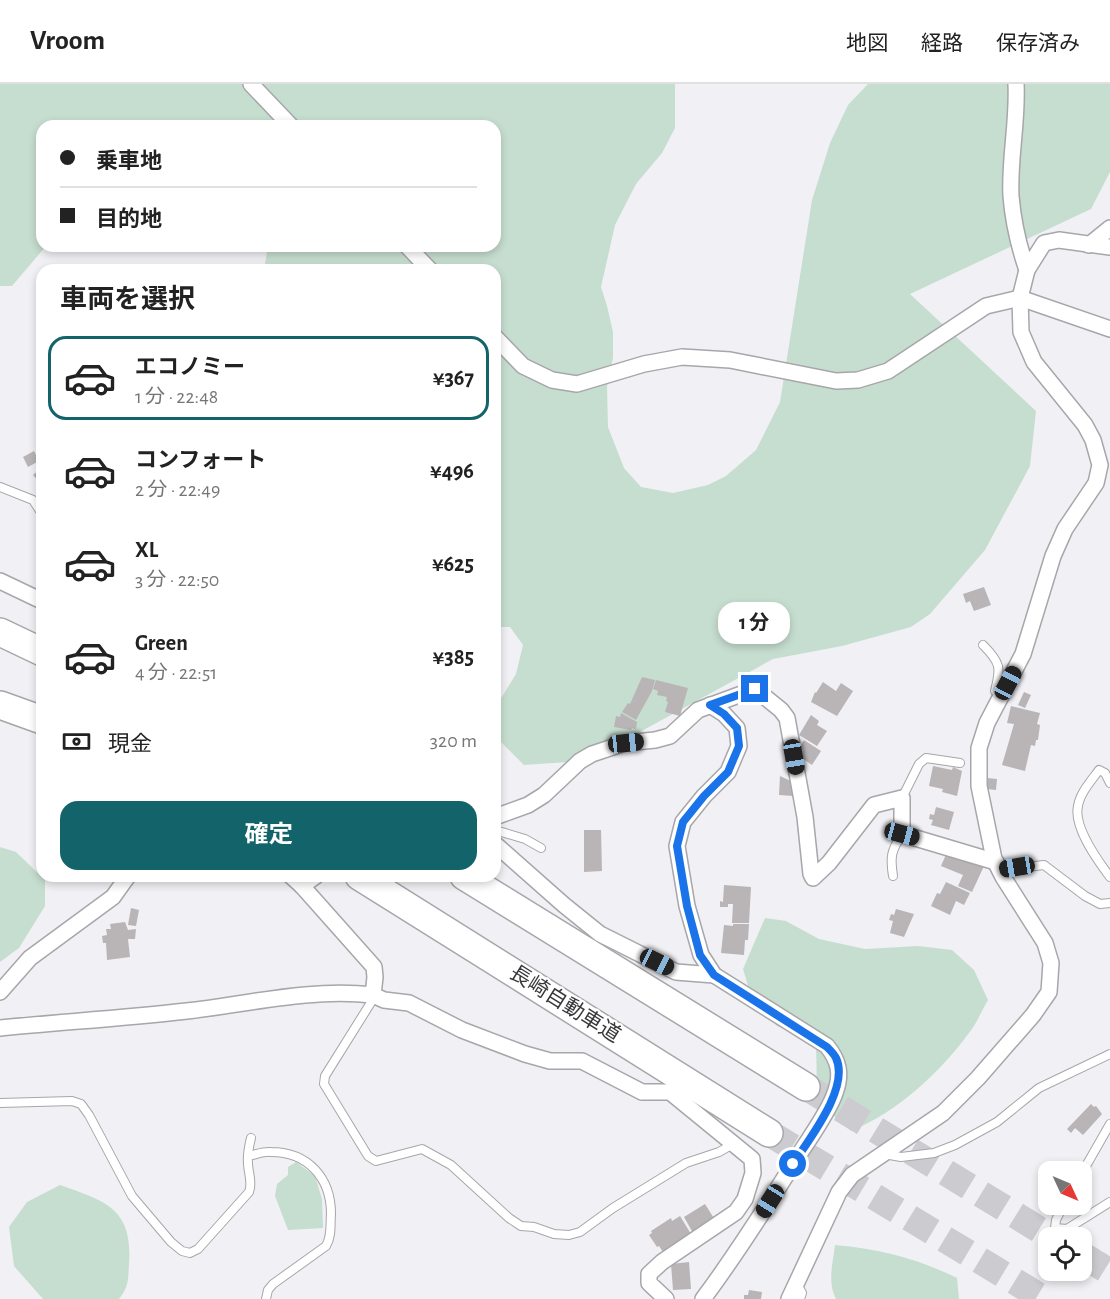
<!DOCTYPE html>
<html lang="ja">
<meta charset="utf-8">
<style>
body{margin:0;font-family:"Alegreya Sans","Noto Sans JP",sans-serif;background:#f2f2f2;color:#222;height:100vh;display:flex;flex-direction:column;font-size:22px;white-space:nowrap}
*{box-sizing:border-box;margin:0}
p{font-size:20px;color:#767676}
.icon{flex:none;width:33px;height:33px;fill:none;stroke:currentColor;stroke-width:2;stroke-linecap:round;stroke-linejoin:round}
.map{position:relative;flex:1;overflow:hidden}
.panel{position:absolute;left:36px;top:180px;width:465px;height:618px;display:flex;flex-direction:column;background:#fff;border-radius:18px;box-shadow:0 3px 9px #0003}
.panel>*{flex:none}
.hud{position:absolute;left:36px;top:36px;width:465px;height:132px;border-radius:18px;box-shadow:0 3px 9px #0003;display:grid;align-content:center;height:132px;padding:0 24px;background:#fff}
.needle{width:39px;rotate:134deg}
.buttons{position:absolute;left:1038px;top:1077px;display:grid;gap:12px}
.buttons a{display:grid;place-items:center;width:54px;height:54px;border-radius:12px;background:#fff;box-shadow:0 3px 9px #0003;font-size:30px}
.end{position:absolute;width:27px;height:27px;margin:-14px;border:8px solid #1a73e8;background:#fff;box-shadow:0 0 0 3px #fff}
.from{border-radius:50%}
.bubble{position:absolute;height:42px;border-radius:18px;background:#fff;box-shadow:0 3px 9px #0003;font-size:20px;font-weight:700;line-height:42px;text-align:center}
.car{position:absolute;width:18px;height:36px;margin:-18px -9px;border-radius:8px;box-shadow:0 0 4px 2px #0007;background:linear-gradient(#222 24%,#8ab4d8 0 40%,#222 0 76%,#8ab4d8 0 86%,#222 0)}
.hud b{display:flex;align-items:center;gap:21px;height:57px;font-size:22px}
.hud b+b{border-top:2px solid #e0e0e0}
.hud i{width:15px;height:15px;background:#222}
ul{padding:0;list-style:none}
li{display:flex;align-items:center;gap:18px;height:84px;margin:0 12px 9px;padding:0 12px;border:3px solid transparent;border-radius:18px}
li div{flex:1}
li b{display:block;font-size:22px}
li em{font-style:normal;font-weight:700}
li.selected{border-color:#13636a}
li>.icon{width:54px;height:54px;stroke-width:1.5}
h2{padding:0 24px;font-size:27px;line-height:72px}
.pay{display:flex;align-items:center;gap:15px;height:66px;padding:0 24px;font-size:22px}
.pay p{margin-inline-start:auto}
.button{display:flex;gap:12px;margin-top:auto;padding:12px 24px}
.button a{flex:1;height:69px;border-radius:18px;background:#13636a;color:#fff;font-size:24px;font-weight:700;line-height:69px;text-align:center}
header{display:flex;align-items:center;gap:36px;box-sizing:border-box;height:84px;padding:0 30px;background:#fff;border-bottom:2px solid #e0e0e0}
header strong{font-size:28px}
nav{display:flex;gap:33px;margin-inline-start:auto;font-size:21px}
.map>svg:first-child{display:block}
</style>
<header>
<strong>Vroom</strong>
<nav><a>地図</a><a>経路</a><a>保存済み</a></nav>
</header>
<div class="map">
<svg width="1110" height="1215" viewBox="0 0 1110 1215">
<rect width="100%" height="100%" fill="#f1f0f4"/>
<g fill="#c6ded0">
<path d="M0,0H675V44L662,69L636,100L615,141L601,203L607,222L613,248V274L607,303L608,343L624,384L641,403L673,409L708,401L726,392L756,366L780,318L812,116L830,59L848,21L868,0H1110V88L1091,125L910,210L1036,327L1030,382L985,466L930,530L911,543L842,562L773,575L638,649L568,678L524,681L501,658L495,644V624L516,590L523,561L510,543H495V186H264L268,162H495V42H42V162H46L12,202H0Z"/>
<path d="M0,763L16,768L45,796V822L19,864L0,878Z"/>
<path d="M765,834L786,837L819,855L865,865L918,862L952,866L974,886L988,916C982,926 977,939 969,949C939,989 899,1027 851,1047L834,1032L817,1006L816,958L800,950L777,942L752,915L743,885Z"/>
<path d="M296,1078L315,1092L322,1115L323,1144L288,1146L275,1112L277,1100L288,1091V1083Z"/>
<path d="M60,1101C105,1117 133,1124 129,1180C128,1196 129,1202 119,1215H43L14,1182L9,1143L27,1118Z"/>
<path d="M835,1161C880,1165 916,1174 957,1194L959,1215H836C827,1199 833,1178 835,1161Z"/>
</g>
<g fill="#b9b5b6">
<path d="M34,367L39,377L28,383L23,373Z"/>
<path d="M41,384L42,386V401L33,391Z"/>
<path d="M984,503L991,521L974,527L970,517L966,519L963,510Z"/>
<path d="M642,593L655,596L652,607L636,636L622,628L628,619L630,620Z"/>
<path d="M656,596L688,604L680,632L665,628L668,618L666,617L667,613L657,611L658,607L653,605Z"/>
<path d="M823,598L836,607L841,599L853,607L837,632L811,618L815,608L816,609Z"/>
<path d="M1024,608L1031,611L1025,624L1018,621Z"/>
<path d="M1011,622L1040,629L1037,640L1040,641L1038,656H1036L1035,662L1031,661L1025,687L1002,681L1014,640L1007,639Z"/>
<path d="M621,629L637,638L636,645L632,644L631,646L614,643L616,632L620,633Z"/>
<path d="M811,631L819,637L817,641L827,647L817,662L799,651Z"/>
<path d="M804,656L821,667L812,681L799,672L803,666L799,664Z"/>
<path d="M933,682L952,686L953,683L962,687L957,712L942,708L943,705L929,702Z"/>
<path d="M780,692L793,698V712L779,711Z"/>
<path d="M987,694L997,695L996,706L986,705Z"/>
<path d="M936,723L954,728L949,746L931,741L933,736L929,735L930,730L934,731Z"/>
<path d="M584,746H601L602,787L584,788Z"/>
<path d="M948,766L984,782L972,808L958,802L963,791L941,782Z"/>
<path d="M946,798L970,809L964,821L956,817L950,831L931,822L937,809L940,810Z"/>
<path d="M724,801L751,803L749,839H732L733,820H728V823H720V817L723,818Z"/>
<path d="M131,824L139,826L136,842L128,841Z"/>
<path d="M896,825L914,830L904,853L890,849L893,837L889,836L891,830L894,831Z"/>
<path d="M125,838L128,846L136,845L135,855H128L130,873L107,876L106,859H103L102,852L107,851L106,845H111L110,840Z"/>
<path d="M733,840H749L748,856H745L744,871L721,869L724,841L733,842Z"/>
<path d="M1091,1020L1094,1023L1096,1022L1102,1030L1083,1051L1075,1044L1071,1049L1067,1045Z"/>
<path d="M705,1120L715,1136L693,1149L684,1133Z"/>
<path d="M680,1132L691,1150L679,1160L678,1158L675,1160L676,1162L671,1165L670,1163L663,1168L659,1162L657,1163L649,1151L652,1149L651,1147L671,1134L672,1137Z"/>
<path d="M689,1178L691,1205L673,1206L671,1180Z"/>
<path d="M749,1206L762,1208L761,1215H744V1211H748Z"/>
</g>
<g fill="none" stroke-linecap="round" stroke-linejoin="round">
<g stroke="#cccbcf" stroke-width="27" stroke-dasharray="27 14" stroke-linecap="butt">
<path d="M806,1003L1053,1154"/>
<path d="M769,1049L1044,1215"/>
<path d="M1082,1171L1110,1188"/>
</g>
<g stroke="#a7a6aa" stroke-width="10">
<g id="service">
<path d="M0,403L33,416L42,430"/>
<path d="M983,561C1001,579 1001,584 995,607L1001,613"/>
<path d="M1110,699L1105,689L1099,686C1091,697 1080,709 1078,722C1073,743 1098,777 1110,793"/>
<path d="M902,714L919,680L926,674L960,679"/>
<path d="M495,746L525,755L541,764"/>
<path d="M1000,786L1044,781L1085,812L1100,820L1110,819"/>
<path d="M893,792C890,773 891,767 902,750"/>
<path d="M375,912L325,992L324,1000L368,1072L376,1077L422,1065L451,1081L509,1134L521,1142L534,1143L554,1150L569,1151L580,1148L613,1124L686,1079L719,1068L733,1060"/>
<path d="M0,1019L72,1017L81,1020L89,1031L132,1112L171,1158L182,1167L190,1169L198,1165L249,1108C253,1098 248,1089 248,1079C247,1070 249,1062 251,1054"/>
<path d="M884,1070L901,1073L934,1069L955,1061L997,1038L1039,1004L1110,970"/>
<path d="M248,1072C255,1071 263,1067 271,1068C308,1068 331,1094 331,1130C330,1141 332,1152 326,1162L273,1200L268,1206L266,1215"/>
<path d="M1082,1089L1110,1040"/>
<path d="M1064,1120L1056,1136L1055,1144L1067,1145L1110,1118"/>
<path d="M797,1200L802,1209L800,1215"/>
</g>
</g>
<g stroke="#a7a6aa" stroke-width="18">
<g id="minor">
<path d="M251,0L291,42"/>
<path d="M1016,0C1018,37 1009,76 1011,112C1013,136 1019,163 1027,186L1044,159L1059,156L1110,163"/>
<path d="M1089,161L1110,144"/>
<path d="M407,162L430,186"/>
<path d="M495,253L523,282L552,296L577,300L644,280L682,273L730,276L836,297L858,296L888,287L986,222L1020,214L1110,245"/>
<path d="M0,497L42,517"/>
<path d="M495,733L528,721L544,711L580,677L592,670L625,659L655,656L670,652L698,626L755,605L781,626L787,634L805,733L811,790L813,794L829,779L874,721L902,714V750L996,778"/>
<path d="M495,760L564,821L600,850L676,888L714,891"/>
<path d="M291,792L302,802L316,792"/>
<path d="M0,908L30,874L113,813L128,792"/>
<path d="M373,911L384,916L409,919L462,946L525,970L550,977H582L642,1008H670L752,1075L753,1089L745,1115L736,1128L662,1178L649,1190V1199L666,1215"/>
<path d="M0,944C62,938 125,934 187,927C248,920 310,904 373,911L375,893L374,883L302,802"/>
<path d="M703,1215C738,1168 769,1119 800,1069C810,1054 830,1025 835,1009C842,990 839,977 827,962L714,891L701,871L687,822L677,762L683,738L704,712L728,688L739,662L737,644L724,630L710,621"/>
<path d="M789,1215L839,1108L852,1091L943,1029L978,994L1033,931L1049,908L1051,879L1045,859L1003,793L994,775L979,702V664L987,639L1023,570L1053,472L1065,445L1096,399L1100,381L1093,356L1085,341L1034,278L1021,248L1020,214L1027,186"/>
</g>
</g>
<g stroke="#a7a6aa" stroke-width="30">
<g id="motorway">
<path d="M0,548L42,568"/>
<path d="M0,621L42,636"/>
<path d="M359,792L769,1049"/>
<path d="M464,792L806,1003"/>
</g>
</g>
<use href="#service" stroke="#fff" stroke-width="8"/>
<use href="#minor" stroke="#fff" stroke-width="15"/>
<use href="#motorway" stroke="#fff" stroke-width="27"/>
</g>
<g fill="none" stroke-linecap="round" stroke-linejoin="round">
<path stroke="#1a73e8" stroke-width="8" d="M755,605L710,621L724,630L737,644L739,662L728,688L704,712L683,738L677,762L687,822L700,871L714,891L827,963C830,966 834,970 836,974C850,1004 809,1055 793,1080"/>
</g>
<g text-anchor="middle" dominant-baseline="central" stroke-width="4.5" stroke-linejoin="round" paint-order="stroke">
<g font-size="21" fill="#373739" stroke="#fefeff">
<text transform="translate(565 920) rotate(32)">長崎自動車道</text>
</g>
</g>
</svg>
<div class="buttons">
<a><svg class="needle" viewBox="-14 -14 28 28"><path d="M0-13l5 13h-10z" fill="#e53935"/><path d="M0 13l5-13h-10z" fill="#767676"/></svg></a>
<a><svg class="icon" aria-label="locate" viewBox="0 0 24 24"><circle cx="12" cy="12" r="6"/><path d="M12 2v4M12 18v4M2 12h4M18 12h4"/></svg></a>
</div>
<i class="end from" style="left:793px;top:1080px"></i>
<i class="end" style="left:755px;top:605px"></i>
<div class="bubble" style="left:718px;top:518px;width:72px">1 分</div>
<i class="car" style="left:1008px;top:599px;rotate:28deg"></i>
<i class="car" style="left:626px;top:659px;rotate:84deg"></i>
<i class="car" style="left:794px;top:673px;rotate:170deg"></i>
<i class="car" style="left:902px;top:750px;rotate:105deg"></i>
<i class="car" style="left:1017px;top:783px;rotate:261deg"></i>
<i class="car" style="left:657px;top:878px;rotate:116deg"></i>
<i class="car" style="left:770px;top:1117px;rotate:212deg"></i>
<div class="hud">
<b><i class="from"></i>乗車地</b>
<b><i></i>目的地</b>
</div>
<section class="panel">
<h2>車両を選択</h2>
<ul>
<li class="selected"><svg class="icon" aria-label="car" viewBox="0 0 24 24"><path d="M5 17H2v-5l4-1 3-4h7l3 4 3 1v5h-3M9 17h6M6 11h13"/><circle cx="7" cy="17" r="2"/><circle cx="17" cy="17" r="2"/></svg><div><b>エコノミー</b><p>1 分 · 22:48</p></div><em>¥367</em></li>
<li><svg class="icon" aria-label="car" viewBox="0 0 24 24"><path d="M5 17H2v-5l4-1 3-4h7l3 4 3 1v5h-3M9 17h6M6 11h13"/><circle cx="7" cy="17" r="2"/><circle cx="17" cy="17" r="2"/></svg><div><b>コンフォート</b><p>2 分 · 22:49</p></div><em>¥496</em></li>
<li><svg class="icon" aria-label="car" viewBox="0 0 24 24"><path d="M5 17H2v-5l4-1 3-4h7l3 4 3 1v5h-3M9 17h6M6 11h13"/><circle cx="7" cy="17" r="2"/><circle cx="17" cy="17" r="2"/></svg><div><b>XL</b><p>3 分 · 22:50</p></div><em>¥625</em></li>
<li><svg class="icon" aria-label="car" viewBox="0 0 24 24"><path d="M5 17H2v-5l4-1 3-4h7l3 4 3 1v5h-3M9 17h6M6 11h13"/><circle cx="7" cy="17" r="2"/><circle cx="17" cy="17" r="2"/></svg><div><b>Green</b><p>4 分 · 22:51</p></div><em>¥385</em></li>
</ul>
<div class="pay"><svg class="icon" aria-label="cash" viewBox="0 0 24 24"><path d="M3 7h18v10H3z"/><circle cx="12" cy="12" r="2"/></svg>現金<p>320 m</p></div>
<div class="button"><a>確定</a></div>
</section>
</div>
